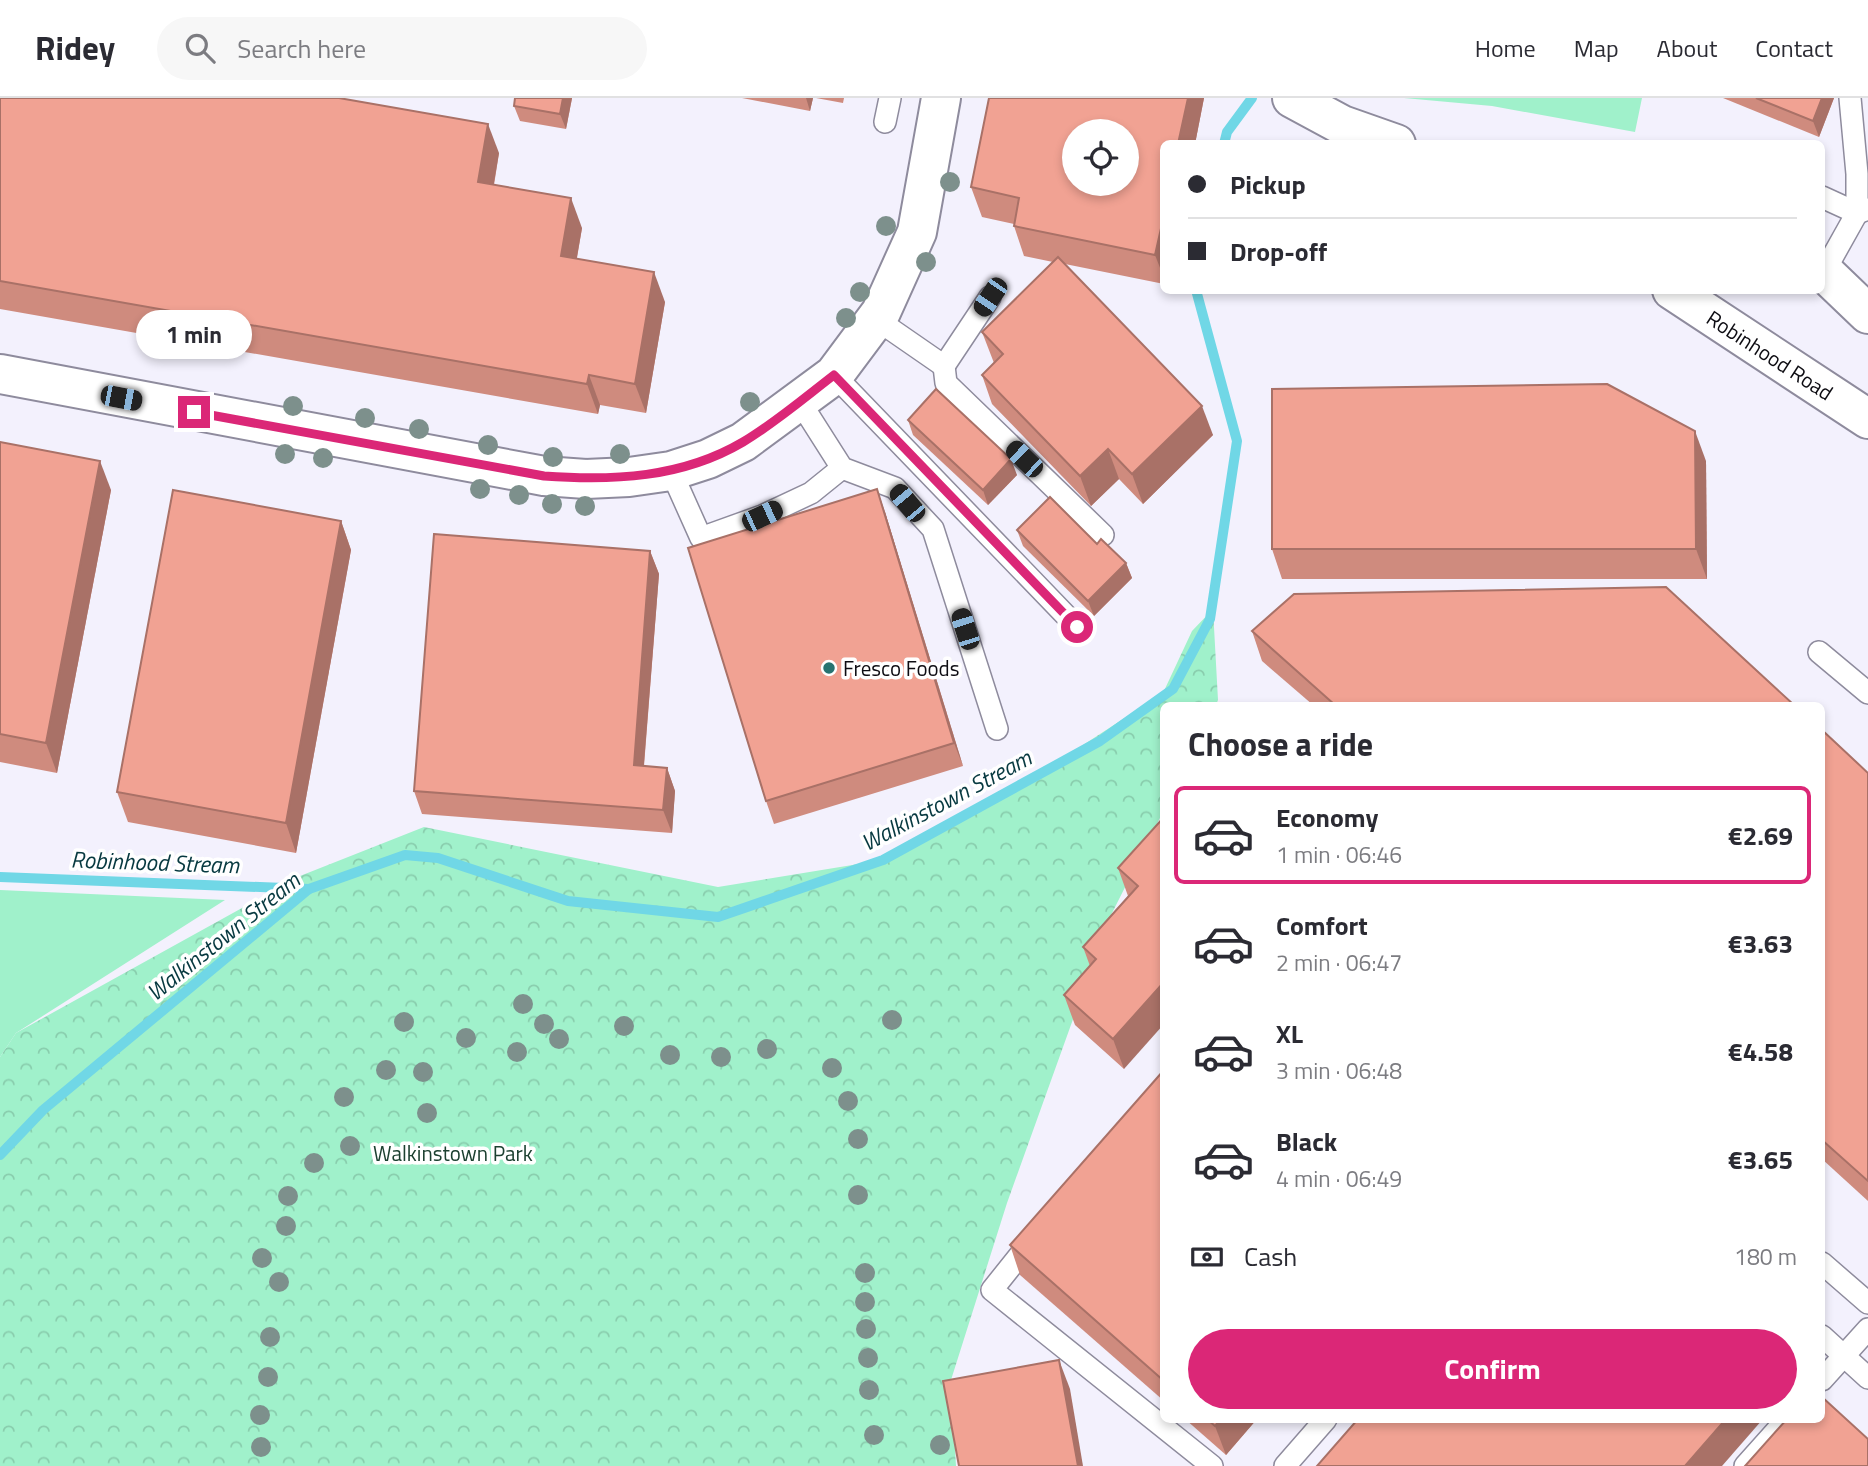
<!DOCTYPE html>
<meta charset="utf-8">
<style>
body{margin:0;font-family:"Titillium Web",sans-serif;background:#f7f7f7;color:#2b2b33;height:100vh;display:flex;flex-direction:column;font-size:26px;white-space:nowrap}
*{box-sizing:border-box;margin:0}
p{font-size:23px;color:#7c7c81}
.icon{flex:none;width:38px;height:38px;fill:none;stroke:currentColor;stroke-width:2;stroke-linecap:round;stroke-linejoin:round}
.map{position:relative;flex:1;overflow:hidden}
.panel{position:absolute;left:1160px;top:604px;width:665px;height:721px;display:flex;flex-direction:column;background:#fff;border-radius:10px;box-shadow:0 4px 10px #0003}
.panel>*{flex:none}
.guide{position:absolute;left:1160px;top:42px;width:665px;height:154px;border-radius:10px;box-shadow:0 4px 10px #0003;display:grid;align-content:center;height:154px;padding:0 28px;background:#fff}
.controls{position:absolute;left:1062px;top:21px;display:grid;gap:14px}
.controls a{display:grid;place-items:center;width:77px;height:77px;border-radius:50%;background:#fff;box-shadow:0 4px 10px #0003;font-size:35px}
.end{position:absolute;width:32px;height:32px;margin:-16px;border:9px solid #db2777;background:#fff;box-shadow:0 0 0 4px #fff}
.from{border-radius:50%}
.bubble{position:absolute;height:49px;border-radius:24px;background:#fff;box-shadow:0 4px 10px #0003;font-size:23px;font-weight:700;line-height:49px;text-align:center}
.car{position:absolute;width:21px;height:42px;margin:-21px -10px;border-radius:9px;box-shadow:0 0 5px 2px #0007;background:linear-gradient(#222 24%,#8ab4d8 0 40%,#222 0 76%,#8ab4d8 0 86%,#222 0)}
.guide b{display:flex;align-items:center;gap:24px;height:66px;font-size:26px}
.guide b+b{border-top:2px solid #e1e1e2}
.guide i{width:18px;height:18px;background:#2b2b33}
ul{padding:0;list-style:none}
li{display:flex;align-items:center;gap:21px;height:98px;margin:0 14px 10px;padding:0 14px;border:4px solid transparent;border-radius:10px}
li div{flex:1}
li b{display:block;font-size:26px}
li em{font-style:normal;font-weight:700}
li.selected{border-color:#db2777}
li>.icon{width:63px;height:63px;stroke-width:1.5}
h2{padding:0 28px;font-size:32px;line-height:84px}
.pay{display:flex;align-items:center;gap:18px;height:77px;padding:0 28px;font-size:26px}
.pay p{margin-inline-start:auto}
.button{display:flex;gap:14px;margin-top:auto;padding:14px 28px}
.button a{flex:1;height:80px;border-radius:42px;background:#db2777;color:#fff;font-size:28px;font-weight:700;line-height:80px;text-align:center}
header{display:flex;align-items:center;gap:42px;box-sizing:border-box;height:98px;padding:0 35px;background:#fff;border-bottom:2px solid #e1e1e2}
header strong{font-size:33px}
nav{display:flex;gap:38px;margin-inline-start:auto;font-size:24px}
.search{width:490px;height:63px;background:#f7f7f7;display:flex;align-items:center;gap:18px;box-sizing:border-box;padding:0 24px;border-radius:38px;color:#7c7c81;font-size:26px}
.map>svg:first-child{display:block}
</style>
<header>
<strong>Ridey</strong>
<div class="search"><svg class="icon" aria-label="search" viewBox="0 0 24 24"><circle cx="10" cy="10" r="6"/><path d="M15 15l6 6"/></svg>Search here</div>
<nav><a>Home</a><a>Map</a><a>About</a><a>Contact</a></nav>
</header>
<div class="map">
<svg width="1868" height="1368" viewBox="0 0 1868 1368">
<defs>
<pattern id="forest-crowns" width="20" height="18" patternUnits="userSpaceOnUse" patternTransform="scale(1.75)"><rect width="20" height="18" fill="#a0f1cb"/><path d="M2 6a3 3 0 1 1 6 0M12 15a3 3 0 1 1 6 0" fill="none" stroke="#89cdad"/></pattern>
</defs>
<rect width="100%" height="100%" fill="#f3f1fd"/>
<g fill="#a0f1cb">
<path d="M1404,0H1642L1635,34L1492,8Z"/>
<path d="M0,792L225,802L16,935L0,959Z"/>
</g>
<path fill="url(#forest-crowns)" d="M1213,511L1218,602L1216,607H1164V712L1109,821L1007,1105L951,1282L956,1368H0V959L16,935L300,778L424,729L718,789L883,762L1080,649L1163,595L1192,533Z"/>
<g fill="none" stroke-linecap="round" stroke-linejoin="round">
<g stroke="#70d7e6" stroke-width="10">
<path d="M1224,46L1227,34L1252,0"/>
<path d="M0,779L309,791"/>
<path d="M0,1057L43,1012L309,791L405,757L438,760L568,803L718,819L883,762L1100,643L1173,591L1210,521L1237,343L1196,192"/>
</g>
<g stroke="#8e8b9d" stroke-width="24">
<g id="lane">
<path d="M885,24L890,0"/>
<path d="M1822,99L1857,115L1868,111"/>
<path d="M1824,174L1857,115V76L1850,0"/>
<path d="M876,221L944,268L990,199"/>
<path d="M944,268L946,285L1103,437"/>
<path d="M834,277L1077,529"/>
<path d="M800,304L842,370L895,390L933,431L997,631"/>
<path d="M671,373L701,440L762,418L811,395L842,370"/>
<path d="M1819,554L1868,595"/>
<path d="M1032,1142L992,1192L1212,1368"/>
<path d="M1822,1165L1868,1205"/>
<path d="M1822,1238L1868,1280"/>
<path d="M1822,1282L1868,1231"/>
<path d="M1285,1368L1326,1321"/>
<path d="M1745,1368L1787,1321"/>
</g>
</g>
<g stroke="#8e8b9d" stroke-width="42">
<g id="street">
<path d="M1822,172L1868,216"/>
<path d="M0,276L544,378L586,381L629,379L671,373L708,361L743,344L834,277L881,214L917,134L941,0"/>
</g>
</g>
<g stroke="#8e8b9d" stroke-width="42">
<g id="secondary">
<path d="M1292,0L1342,27L1396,46"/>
<path d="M1672,192L1868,321"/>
</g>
</g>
<use href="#lane" stroke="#fff" stroke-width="21"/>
<use href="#street" stroke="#fff" stroke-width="38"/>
<use href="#secondary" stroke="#fff" stroke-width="38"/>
</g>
<g fill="#7d908c">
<circle cx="950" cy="84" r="10"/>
<circle cx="886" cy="128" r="10"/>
<circle cx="926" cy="164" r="10"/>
<circle cx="860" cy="194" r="10"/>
<circle cx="846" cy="220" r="10"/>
<circle cx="750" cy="304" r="10"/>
<circle cx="293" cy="308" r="10"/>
<circle cx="365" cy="320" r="10"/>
<circle cx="419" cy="331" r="10"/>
<circle cx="488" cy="347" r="10"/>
<circle cx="285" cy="356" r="10"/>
<circle cx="620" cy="356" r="10"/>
<circle cx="553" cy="359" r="10"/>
<circle cx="323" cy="360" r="10"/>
<circle cx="480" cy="391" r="10"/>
<circle cx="519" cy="397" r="10"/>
<circle cx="552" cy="406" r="10"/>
<circle cx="585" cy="408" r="10"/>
<circle cx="523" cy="906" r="10"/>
<circle cx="892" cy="922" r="10"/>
<circle cx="404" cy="924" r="10"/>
<circle cx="544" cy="926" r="10"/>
<circle cx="624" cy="928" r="10"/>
<circle cx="466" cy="940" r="10"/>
<circle cx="559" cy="941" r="10"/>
<circle cx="767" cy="951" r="10"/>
<circle cx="517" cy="954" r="10"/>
<circle cx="670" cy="957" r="10"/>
<circle cx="721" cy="959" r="10"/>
<circle cx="832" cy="970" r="10"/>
<circle cx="386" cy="972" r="10"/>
<circle cx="423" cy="974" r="10"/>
<circle cx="344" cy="999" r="10"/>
<circle cx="848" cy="1003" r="10"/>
<circle cx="427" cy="1015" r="10"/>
<circle cx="858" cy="1041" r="10"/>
<circle cx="350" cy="1048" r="10"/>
<circle cx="314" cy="1065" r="10"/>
<circle cx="858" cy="1097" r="10"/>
<circle cx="288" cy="1098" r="10"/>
<circle cx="286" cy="1128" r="10"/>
<circle cx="262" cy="1160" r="10"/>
<circle cx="865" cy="1175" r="10"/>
<circle cx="279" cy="1184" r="10"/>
<circle cx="865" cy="1204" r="10"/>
<circle cx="866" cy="1231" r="10"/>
<circle cx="270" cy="1239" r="10"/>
<circle cx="868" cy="1260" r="10"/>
<circle cx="268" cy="1279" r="10"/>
<circle cx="869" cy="1292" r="10"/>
<circle cx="260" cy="1317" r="10"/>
<circle cx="874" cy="1337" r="10"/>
<circle cx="940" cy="1347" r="10"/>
<circle cx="261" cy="1349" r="10"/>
</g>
<g fill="#cf8b7e">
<path d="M0,0L499,55L494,87L582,130L577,160L665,204L646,315L600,307L598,316L0,211Z"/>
<path d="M515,0H572L566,31L520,23L514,8Z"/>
<path d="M742,0H813L810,13Z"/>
<path d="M816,0H844L843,5Z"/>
<path d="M989,0H1204L1195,46H1164V186L1065,166L1213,337L1143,406L1119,381L1091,408L992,306L982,277L994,265L982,234L1053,164L1024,158L1014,128V126L982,119L971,89Z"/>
<path d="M1723,0H1834L1819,39Z"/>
<path d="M908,322L1017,377L988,407L913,337Z"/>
<path d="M0,344L111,392L57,675L0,664Z"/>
<path d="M1706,363L1707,481H1282L1272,451Z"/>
<path d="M885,414L963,668L774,726L766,703Z"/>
<path d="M341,423L351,452L296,755L128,724L117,694Z"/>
<path d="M1017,432L1097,446L1126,465L1132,480L1094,518L1023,448Z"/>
<path d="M650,453L659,476L644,668L667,670L675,693L672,735L422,716L414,693Z"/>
<path d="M1252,533L1794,607H1313L1262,563Z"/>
<path d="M1822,632L1868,675V1103L1822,1061Z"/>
<path d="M1164,719L1124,971L1075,927L1064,897L1090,868L1083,849L1128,798L1118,770Z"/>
<path d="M1164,972V1303L1020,1177L1010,1147Z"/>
<path d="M1185,1321H1257L1226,1357Z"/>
</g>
<g fill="#a97167">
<path d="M563,0H572L566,31L560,16Z"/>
<path d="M806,0H813L810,13Z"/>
<path d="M1188,0H1204L1195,46H1178Z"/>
<path d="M1822,0H1834L1819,39L1813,23Z"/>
<path d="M488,26L499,55L489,114L478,84Z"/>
<path d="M571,100L582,130L572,187L561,158Z"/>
<path d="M1164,117V180L1155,157Z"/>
<path d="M654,174L665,204L646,315L635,286Z"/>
<path d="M589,277L600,307L598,316L587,286Z"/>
<path d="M1202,308L1213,337L1143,406L1132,376Z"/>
<path d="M1695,333L1706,363L1707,481L1696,451Z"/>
<path d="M1108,351L1119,381L1091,408L1080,378Z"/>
<path d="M1011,361L1017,377L988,407L983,392Z"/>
<path d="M100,363L111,392L57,675L46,645Z"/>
<path d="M877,391L885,414L963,668L954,645Z"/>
<path d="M341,423L351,452L296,755L286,725Z"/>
<path d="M650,453L659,476L642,690L634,667Z"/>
<path d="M1126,465L1132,480L1094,518L1088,503Z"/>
<path d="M667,670L675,693L672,735L663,712Z"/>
<path d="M1164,884V926L1124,971L1113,941Z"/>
<path d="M1059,1262L1070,1291L1083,1368H1078Z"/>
<path d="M1221,1321H1257L1226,1357L1215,1328Z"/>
<path d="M1726,1321H1763L1722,1368H1685Z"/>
</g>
<g fill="#f1a293" stroke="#a97167" stroke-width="2" fill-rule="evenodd">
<path d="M0,0H339L488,26L478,84L571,100L561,158L654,174L635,286L589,277L587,286L0,183Z"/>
<path d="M515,0H563L560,16L514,8Z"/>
<path d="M989,0H1188L1178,46H1164V117L1155,157L1014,128L1019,100L971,89ZM1074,33H1127V86H1074Z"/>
<path d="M1756,0H1822L1813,23Z"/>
<path d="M1058,159L1202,308L1132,376L1108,351L1080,378L982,277L1003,256L982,234Z"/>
<path d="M1607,286L1695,333L1696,451H1272V291Z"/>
<path d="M936,291L1011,361L983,392L908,322Z"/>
<path d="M0,344L100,363L46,645L0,636Z"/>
<path d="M877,391L954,645L766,703L688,450Z"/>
<path d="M173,392L341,423L286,725L117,694Z"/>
<path d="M1050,399L1097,446L1101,441L1126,465L1088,503L1017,432Z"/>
<path d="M434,436L650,453L634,667L667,670L663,712L414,693Z"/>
<path d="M1666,489L1794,607H1335L1252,533L1294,496Z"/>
<path d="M1822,632L1868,675V1083L1822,1042Z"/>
<path d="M1164,719V884L1113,941L1064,897L1096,861L1083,849L1138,788L1118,770Z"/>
<path d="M1164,972V1283L1010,1147Z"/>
<path d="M1059,1262L1078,1368H959L943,1283Z"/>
<path d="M1822,1299L1868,1341V1368H1745L1787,1321H1822Z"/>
<path d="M1207,1321H1221L1215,1328Z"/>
<path d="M1358,1321H1726L1685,1368H1317Z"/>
</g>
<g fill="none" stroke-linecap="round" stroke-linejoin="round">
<path stroke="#db2777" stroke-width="9" d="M194,314L544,378C613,383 682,380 743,344C775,325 804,300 834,277L1077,529"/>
</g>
<circle fill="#287371" stroke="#fff" stroke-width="2.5" cx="829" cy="570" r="7"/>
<g text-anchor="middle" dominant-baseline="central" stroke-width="7" stroke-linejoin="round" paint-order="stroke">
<g font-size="21" fill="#0d0c12" stroke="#fff">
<text transform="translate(1770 257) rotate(33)">Robinhood Road</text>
</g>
<g font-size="21" fill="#0d0c12" stroke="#fff" text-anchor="start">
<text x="843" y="570">Fresco Foods</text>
</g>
<g font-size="21" fill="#1c4030" stroke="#fff">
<text x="453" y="1055">Walkinstown Park</text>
</g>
<g font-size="23" font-style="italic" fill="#073940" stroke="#fff">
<text transform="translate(946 702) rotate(-28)">Walkinstown Stream</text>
<text transform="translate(155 764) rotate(2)">Robinhood Stream</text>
<text transform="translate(223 838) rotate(-39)">Walkinstown Stream</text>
</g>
</g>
</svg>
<div class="controls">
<a><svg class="icon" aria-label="locate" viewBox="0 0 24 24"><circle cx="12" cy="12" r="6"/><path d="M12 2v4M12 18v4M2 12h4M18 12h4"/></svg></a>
</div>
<i class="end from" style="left:1077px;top:529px"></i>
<i class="end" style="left:194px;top:314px"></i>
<div class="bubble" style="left:136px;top:212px;width:116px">1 min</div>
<i class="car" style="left:990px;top:199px;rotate:214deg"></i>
<i class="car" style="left:121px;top:300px;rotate:101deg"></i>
<i class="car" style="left:1024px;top:361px;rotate:314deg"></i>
<i class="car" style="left:907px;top:405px;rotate:320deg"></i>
<i class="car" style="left:762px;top:418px;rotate:65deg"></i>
<i class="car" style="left:965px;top:531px;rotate:342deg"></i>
<div class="guide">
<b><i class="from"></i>Pickup</b>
<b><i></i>Drop-off</b>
</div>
<section class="panel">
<h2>Choose a ride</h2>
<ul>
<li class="selected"><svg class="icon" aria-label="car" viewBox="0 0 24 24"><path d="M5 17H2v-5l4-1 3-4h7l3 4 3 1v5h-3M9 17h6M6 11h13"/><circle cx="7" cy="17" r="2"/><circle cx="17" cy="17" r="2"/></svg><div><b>Economy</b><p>1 min · 06:46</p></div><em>€2.69</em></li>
<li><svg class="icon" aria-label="car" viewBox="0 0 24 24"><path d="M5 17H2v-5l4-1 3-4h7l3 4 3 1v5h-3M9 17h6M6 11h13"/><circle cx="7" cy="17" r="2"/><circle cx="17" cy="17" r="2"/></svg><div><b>Comfort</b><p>2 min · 06:47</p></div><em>€3.63</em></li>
<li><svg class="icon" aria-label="car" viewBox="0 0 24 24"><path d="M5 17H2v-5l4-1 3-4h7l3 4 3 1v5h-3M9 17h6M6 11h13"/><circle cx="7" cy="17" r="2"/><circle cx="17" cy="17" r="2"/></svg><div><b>XL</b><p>3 min · 06:48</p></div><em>€4.58</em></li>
<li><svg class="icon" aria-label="car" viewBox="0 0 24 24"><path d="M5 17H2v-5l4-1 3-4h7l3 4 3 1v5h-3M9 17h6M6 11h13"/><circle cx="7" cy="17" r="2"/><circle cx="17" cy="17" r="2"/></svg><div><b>Black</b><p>4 min · 06:49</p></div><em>€3.65</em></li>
</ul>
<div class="pay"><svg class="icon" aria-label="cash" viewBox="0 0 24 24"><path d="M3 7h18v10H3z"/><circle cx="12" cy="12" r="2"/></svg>Cash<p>180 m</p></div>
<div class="button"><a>Confirm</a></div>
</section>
</div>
